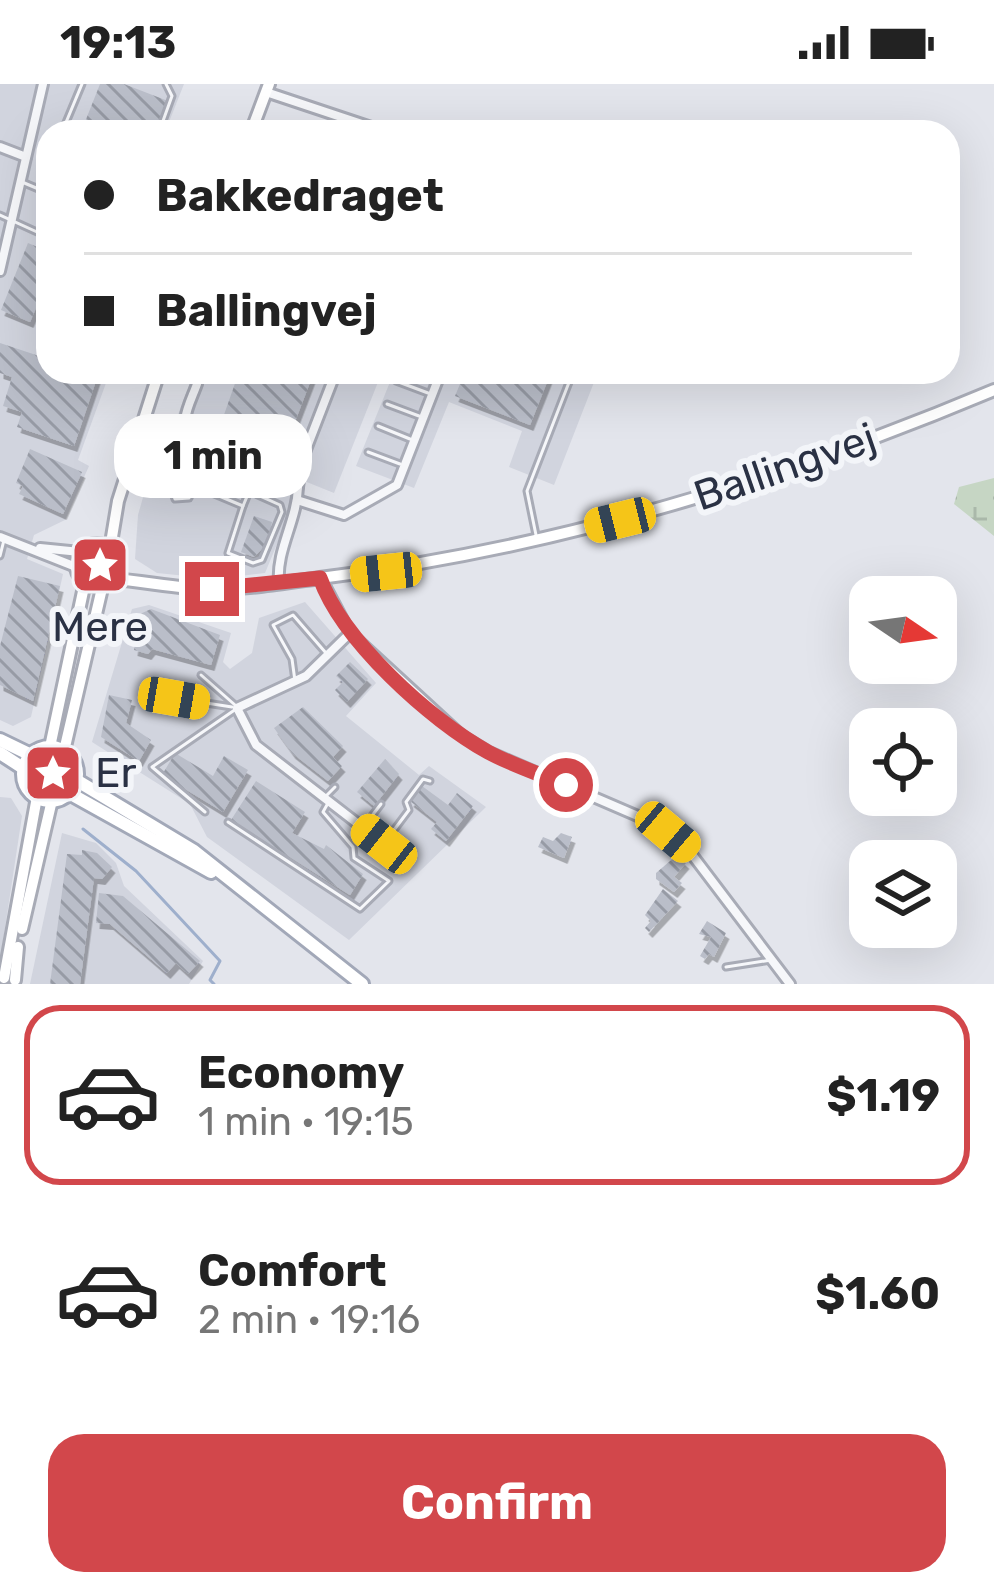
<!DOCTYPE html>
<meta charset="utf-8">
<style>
body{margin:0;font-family:Rubik,sans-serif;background:#f6f6f6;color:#222;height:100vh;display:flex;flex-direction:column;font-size:45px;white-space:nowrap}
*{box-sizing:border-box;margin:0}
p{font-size:39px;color:#767676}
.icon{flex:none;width:66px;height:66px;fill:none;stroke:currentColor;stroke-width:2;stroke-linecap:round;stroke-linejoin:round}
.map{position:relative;height:900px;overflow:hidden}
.details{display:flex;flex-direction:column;background:#fff;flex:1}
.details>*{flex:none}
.top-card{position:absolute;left:36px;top:36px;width:924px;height:264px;border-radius:36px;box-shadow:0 12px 48px #0002;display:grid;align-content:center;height:264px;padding:0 48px;background:#fff}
.needle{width:78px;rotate:103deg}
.buttons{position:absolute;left:849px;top:492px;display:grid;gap:24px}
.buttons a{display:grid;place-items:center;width:108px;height:108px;border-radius:24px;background:#fff;box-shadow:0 12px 48px #0002;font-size:60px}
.end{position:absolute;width:54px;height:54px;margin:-27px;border:15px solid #d2474b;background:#fff;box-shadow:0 0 0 6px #fff}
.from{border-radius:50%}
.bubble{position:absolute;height:84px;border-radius:36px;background:#fff;box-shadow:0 12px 48px #0002;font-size:39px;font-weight:700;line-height:84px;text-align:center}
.car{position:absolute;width:36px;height:72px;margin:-36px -18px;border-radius:15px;box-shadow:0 0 9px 3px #0007;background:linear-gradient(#f5c518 24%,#345 0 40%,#f5c518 0 76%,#345 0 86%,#f5c518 0)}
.top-card b{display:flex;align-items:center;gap:42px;height:114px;font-size:45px}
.top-card b+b{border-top:3px solid #e0e0e0}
.top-card i{width:30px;height:30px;background:#222}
ul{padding:21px 0 0;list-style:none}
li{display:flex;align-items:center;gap:36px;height:180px;margin:0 24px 18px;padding:0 24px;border:6px solid transparent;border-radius:36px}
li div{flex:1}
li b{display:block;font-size:45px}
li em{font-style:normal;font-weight:700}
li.selected{border-color:#d2474b}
li>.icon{width:108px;height:108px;stroke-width:1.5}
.action{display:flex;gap:24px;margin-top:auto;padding:24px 48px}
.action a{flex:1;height:138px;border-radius:36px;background:#d2474b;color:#fff;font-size:48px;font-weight:700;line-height:138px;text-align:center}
.status{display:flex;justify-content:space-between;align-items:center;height:84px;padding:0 60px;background:#fff;direction:ltr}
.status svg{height:33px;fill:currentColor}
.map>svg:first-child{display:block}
</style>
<div class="status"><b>19:13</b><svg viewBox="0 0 49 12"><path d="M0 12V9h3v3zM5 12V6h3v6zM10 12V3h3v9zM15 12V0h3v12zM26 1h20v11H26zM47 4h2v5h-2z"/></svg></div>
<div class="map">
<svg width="994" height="900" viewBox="0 0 994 900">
<defs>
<pattern id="wetland-marsh" width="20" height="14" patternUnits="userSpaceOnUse" patternTransform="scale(3)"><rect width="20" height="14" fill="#c6d6c4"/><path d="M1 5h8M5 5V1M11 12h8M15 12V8" fill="none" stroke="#aab8aa"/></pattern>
<pattern id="building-back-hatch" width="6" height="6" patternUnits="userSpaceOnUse" patternTransform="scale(3)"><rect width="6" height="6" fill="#babec9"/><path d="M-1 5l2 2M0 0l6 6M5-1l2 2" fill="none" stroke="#979ba5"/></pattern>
<filter id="shadow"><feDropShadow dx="3.5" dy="6" stdDeviation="0" flood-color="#0004"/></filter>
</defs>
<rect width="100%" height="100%" fill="#e3e5ec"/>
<g fill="#d1d4de">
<path d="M0,0H184L165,48H48V288H110L78,376L89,382L65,436L34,451L27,475L63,490L31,633L13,642L0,636Z"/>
<path d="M194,288H382L334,409L173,344Z"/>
<path d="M394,288H598L554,401L509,383L522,347L449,318L414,404L356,382Z"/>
<path d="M160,353L280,399L291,409L290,429L265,489L216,495L157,489L135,475L138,431Z"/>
<path d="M305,518L376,599L346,632L419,691L429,682L486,723L349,856L207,753L190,720L92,658L132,525L149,521L231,549L223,578L230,585L252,569L259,534Z"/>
<path d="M0,713L11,714L22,732L0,877Z"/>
<path d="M62,749L96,759L116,779L124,802L203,877L189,900H30Z"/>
</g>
<path fill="url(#wetland-marsh)" d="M994,394V452L954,420L959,403Z"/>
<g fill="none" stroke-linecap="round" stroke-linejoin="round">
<path stroke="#9eafcc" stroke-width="3" d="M83,745L136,787L220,877L210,896L214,900"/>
</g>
<g fill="url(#building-back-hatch)" filter="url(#shadow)">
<path d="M100,0H124L168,17L156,48H81Z"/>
<path d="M44,155L48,221L39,217L30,238L1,226L28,159L40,164Z"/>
<path d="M0,259L48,275V288H99L74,362L17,343L22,328L3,322L12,293L0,289Z"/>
<path d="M239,288H314L278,382L198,351L203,339L219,345Z"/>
<path d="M465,288H551L530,341L455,312Z"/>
<path d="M30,365L82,388L63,430L19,410L23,402L16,399Z"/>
<path d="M254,432L272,438L267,460L254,473L241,468Z"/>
<path d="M18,492L60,502L33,617L0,601V562Z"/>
<path d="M151,525L220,551L211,581L152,565L148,570L134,566L140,530Z"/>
<path d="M350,578L368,595L347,618L335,606L343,598L336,592Z"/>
<path d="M109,611L132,616L126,639L151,656L139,677L101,653Z"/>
<path d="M303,623L343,662L333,673L342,682L328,697L292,669L274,644Z"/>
<path d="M175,669L213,692L224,672L248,686L223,728L162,691Z"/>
<path d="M385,675L399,690L374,722L357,708Z"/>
<path d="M256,697L305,728L292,749L324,765L326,761L363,790L350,811L231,736Z"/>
<path d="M422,702L448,721L457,709L473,722L446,757L431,745L437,738L410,717Z"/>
<path d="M561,749L572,753L564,774L538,763L543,753L553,757Z"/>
<path d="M82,766L97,769L112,783L102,795L94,794L80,900H50L67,770L82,771Z"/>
<path d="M677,771L686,779L674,793L682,799L674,808L656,795V789Z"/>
<path d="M663,805L678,817L649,848L645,844L651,837L645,831Z"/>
<path d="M99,809L123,812L200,877L188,890L176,879L167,889L110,840L96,839Z"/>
<path d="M707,837L726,849L714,873L709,870L705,875L700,872L711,853L699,850Z"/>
</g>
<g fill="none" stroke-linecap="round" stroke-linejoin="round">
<g stroke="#a8abb6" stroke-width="9">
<g id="lane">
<path d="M62,48L82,0"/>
<path d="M159,48L172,12L166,0"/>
<path d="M22,98L48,109"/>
<path d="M39,103L48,82"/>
<path d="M0,131L48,153"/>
<path d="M396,297L428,309"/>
<path d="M387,320L419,332"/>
<path d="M378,342L410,355"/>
<path d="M368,368L400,380"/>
<path d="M203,382L250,400"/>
<path d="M174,387L178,374L202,375L206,366"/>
<path d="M193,401L243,422L256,391"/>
<path d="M172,406L175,415L189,414L202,375"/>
<path d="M243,422L228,469L253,479L262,476L282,428L280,421L249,407"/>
<path d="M536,451L527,407L573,288"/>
<path d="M0,472L4,456"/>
<path d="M201,591L235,621"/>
<path d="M295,597L292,575L273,541L293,531L326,569"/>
<path d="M174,614L232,623"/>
<path d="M325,713L335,703"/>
<path d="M205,728L152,683L236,625"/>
<path d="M228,738L360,825L389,797L354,774L353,763L323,728L328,719"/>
<path d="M364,742L381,720"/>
<path d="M385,758L409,726L406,718L423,695L430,697"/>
<path d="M726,883L771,876"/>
</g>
</g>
<g stroke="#a8abb6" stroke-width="14">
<g id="street">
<path d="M266,8L386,48"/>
<path d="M0,63L26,73"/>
<path d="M0,187L43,0"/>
<path d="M197,300C190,320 177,339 192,358L298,403C297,437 276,466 279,499"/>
<path d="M298,403L302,376L336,288"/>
<path d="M297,416L344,431L397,401L441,288"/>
<path d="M0,453L76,483"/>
<path d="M40,464L80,468"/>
<path d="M321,494L350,549L461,651L489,668L640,733L687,764L790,900"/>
<path d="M350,549L306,592L237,624L256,661L384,760"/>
</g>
</g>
<g stroke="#a8abb6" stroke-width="16">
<g id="secondary">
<path d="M251,48L269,0"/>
<circle cx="97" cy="481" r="21"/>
<path d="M110,465L118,417L159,288"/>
<path d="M112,495C145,497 178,505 212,505C248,505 284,499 320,494C553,465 778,397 994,306"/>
<path d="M50,663L85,498"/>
<path d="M64,667L103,500"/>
<path d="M22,845L52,716"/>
<path d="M4,894L37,713"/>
<path d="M15,896L18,863"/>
</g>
</g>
<g stroke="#a2a8b8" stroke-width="18">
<g id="primary">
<path d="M0,656L31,671"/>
<circle cx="50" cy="690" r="27"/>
<path d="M0,669L23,684"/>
<path d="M76,696L194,767L362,900"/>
<path d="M69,709L211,788"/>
</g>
</g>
<use href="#lane" stroke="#f6f7fa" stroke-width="3"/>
<use href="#street" stroke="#f6f7fa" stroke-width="8"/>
<use href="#secondary" stroke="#fff" stroke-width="10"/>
<use href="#primary" stroke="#fff" stroke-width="12"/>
</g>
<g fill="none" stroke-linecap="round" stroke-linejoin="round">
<path stroke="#d2474b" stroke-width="15" d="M212,505L320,494C342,556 430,636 488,668C512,681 540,690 566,701"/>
</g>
<defs>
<g id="sight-square" transform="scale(3)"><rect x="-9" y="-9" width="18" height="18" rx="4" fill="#d2474b" stroke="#f3f5f9"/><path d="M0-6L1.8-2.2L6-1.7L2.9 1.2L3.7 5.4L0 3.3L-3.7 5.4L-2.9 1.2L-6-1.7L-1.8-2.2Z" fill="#fff"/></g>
</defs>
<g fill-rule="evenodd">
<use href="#sight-square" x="100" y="481"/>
<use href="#sight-square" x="53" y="689"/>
</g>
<g text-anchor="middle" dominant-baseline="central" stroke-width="12" stroke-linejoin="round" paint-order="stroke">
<g font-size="42" fill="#2a3144" stroke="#f3f5f9">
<text transform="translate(785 383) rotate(-19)">Ballingvej</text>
</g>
<g font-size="42" fill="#2a3144" stroke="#f3f5f9">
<text x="100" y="543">Mere</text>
<text x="95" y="689" text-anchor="start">Er</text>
</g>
</g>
</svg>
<div class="buttons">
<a><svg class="needle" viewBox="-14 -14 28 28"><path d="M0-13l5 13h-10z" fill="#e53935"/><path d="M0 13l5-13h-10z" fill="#767676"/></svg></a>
<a><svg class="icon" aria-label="locate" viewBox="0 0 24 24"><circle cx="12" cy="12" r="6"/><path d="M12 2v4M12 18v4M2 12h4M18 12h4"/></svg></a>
<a><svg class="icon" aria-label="layers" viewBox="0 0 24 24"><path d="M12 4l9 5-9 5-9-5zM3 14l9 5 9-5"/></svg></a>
</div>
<i class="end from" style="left:566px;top:701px"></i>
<i class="end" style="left:212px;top:505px"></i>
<div class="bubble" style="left:114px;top:330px;width:198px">1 min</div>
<i class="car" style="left:620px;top:436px;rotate:256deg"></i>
<i class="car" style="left:386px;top:488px;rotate:264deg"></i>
<i class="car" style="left:174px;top:614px;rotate:100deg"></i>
<i class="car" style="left:668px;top:748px;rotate:130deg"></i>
<i class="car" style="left:384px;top:760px;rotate:308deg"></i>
<div class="top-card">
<b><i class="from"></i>Bakkedraget</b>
<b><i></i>Ballingvej</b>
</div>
</div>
<section class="details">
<ul>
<li class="selected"><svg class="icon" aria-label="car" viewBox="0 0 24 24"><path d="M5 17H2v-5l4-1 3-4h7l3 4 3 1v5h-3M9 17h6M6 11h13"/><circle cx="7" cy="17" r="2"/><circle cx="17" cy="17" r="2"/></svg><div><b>Economy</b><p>1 min · 19:15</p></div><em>$1.19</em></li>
<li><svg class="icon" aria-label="car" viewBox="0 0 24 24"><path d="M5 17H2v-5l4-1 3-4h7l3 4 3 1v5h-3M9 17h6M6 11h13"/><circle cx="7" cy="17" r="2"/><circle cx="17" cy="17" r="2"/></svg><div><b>Comfort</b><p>2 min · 19:16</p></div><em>$1.60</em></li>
</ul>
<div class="action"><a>Confirm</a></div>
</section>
